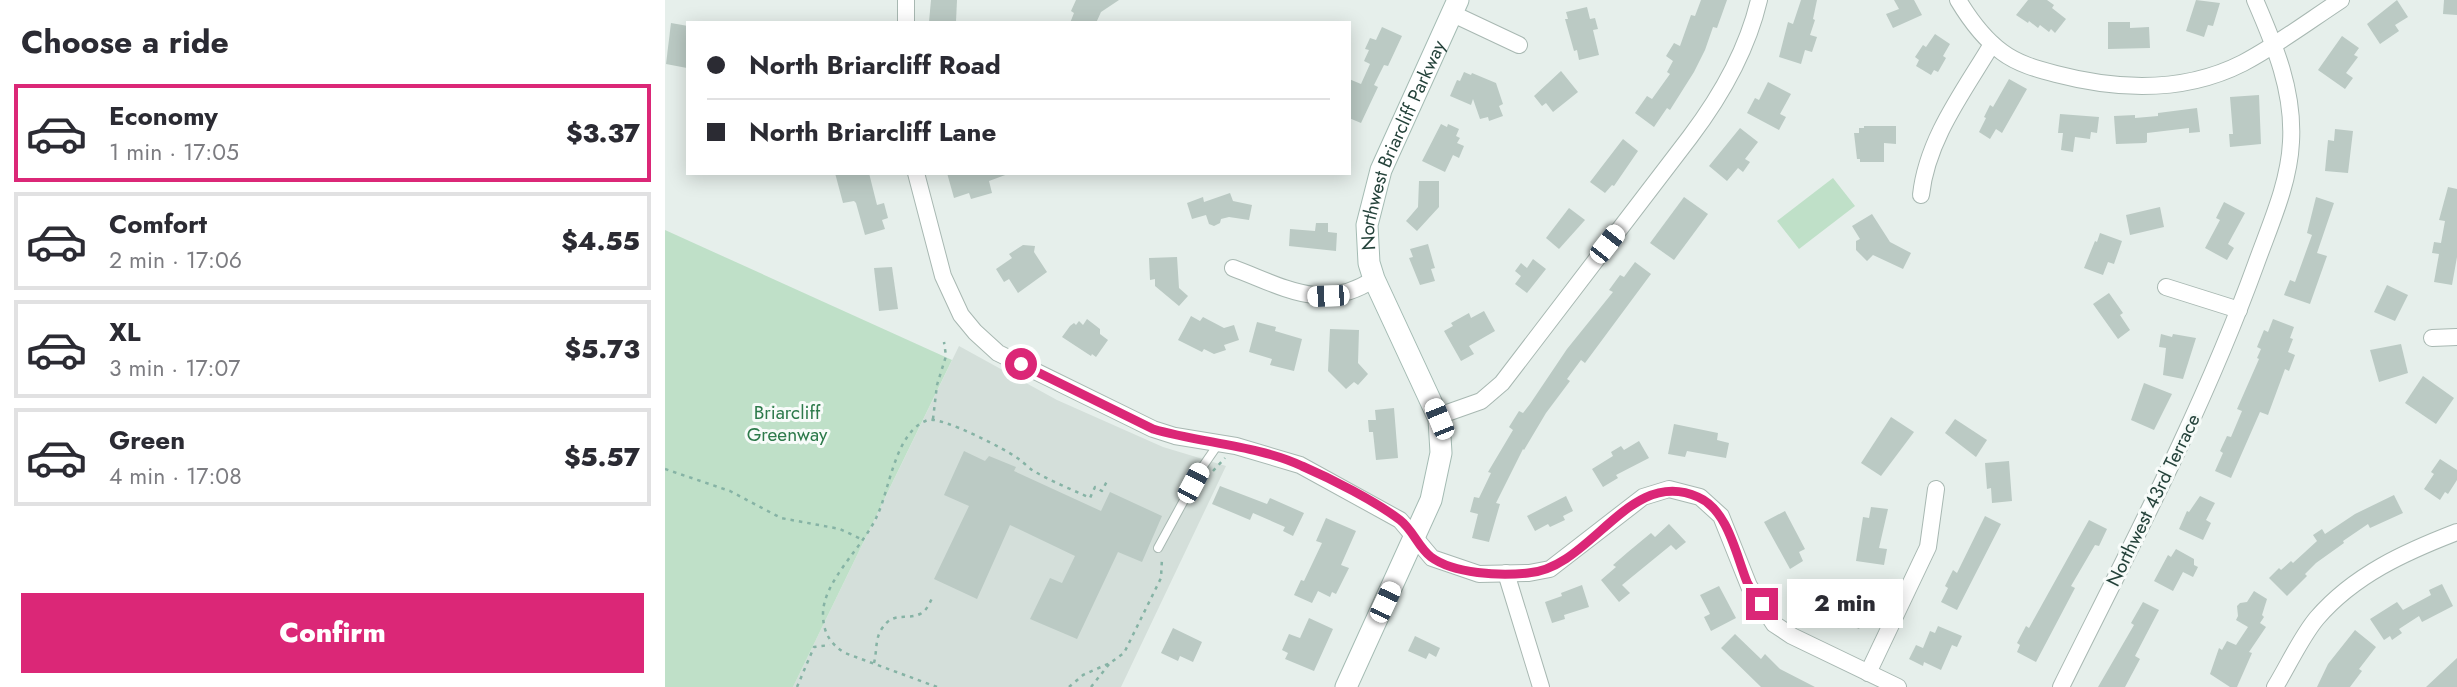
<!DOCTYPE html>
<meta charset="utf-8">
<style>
body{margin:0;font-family:Jost,sans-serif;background:#f7f7f7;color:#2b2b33;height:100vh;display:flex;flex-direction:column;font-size:26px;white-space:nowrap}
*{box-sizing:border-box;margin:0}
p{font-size:23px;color:#7c7c81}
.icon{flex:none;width:38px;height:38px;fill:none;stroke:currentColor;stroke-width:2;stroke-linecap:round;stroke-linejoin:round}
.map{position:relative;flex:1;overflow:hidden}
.drawer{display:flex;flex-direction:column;background:#fff;width:665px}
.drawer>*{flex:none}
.guide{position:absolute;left:21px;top:21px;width:665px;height:154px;border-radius:0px;box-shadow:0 4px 18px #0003;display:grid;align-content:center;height:154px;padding:0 21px;background:#fff}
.end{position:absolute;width:32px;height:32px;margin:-16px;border:9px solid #db2777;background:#fff;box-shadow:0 0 0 4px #fff}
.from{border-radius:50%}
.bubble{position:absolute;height:49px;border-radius:0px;background:#fff;box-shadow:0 4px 18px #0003;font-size:23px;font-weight:800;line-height:49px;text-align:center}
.car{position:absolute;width:21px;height:42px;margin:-21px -10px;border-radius:9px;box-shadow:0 0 5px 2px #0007;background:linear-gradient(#fff 24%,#345 0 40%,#fff 0 76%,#345 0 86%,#fff 0)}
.guide b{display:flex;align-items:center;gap:24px;height:66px;font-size:26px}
.guide b+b{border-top:2px solid #e1e1e2}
.guide i{width:18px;height:18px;background:#2b2b33}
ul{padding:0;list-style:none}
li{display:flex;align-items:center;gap:21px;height:98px;margin:0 14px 10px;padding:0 7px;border:4px solid #e1e1e2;border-radius:0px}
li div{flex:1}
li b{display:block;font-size:26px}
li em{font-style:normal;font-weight:800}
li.on{border-color:#db2777}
li>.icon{width:63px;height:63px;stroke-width:1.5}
h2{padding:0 21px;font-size:32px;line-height:84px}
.primary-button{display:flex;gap:14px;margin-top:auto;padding:14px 21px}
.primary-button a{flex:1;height:80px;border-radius:0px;background:#db2777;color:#fff;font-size:28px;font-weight:800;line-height:80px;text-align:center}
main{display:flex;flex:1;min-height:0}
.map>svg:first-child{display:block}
</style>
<main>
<section class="drawer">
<h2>Choose a ride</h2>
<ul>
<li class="on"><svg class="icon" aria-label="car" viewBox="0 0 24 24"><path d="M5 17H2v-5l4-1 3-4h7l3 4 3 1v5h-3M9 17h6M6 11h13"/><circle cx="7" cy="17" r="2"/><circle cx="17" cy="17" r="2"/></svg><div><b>Economy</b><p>1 min · 17:05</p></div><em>$3.37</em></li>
<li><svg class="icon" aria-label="car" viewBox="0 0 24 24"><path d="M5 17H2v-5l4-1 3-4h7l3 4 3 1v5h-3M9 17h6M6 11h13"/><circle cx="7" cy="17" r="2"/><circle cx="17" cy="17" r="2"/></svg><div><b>Comfort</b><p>2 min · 17:06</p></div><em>$4.55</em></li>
<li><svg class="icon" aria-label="car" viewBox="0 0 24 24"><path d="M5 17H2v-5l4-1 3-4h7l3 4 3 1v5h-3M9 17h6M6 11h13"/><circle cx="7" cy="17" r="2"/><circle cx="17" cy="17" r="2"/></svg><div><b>XL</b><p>3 min · 17:07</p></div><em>$5.73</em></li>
<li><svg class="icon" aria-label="car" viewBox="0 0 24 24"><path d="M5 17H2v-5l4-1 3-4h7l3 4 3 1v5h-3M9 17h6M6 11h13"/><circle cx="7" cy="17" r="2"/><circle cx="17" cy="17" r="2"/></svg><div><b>Green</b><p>4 min · 17:08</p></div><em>$5.57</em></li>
</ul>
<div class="primary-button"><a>Confirm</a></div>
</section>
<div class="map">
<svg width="1792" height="687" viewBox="0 0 1792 687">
<rect width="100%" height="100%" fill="#e6efeb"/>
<path fill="#d4dfda" d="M294,346L392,400L498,447L561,466L456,687H128Z"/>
<g fill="#bfe0c8">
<path d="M1168,178L1190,206L1134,249L1112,221Z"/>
<path d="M0,230L287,360L128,687H0Z"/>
</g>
<g fill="#bbcac4">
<path d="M266,0H292L291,22H264Z"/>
<path d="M411,0H454L436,12L431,23H405L409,13L406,11Z"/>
<path d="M1036,0H1062L1052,28L1048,27L1040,50L1029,72L1005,110L1002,108L989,127L970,113L982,96L987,99L1005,74L1002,72L1008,61L1001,56L1009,43L1015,46L1026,15L1030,16Z"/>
<path d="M1136,0H1152L1148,19L1150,20L1145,35L1152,37L1147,52L1140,50L1136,64L1114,57L1123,22L1128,24Z"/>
<path d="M1229,0H1249L1257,15L1228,28L1221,14L1234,9Z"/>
<path d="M1363,0H1382L1389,5L1387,8L1401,19L1390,33L1386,29L1384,32L1375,25L1373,28L1364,21L1363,23L1351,15Z"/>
<path d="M1531,0L1555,3L1548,26L1543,25L1539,37L1521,31Z"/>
<path d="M1732,0L1743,17L1730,25L1734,31L1715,44L1702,24Z"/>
<path d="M1779,0H1792V15L1778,14Z"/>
<path d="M922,7L925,19L930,18L933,29L928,30L934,55L914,60L912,50L909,51L900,19H903L901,12Z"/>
<path d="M1443,22H1465V28L1484,27L1485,48L1443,49Z"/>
<path d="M6,23L23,26L22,68L1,64Z"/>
<path d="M717,27L737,36L723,66L719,65L709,85L713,87L696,123L684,118V79L696,84L705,64L699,61L704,50L700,49L705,38L711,40Z"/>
<path d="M1270,34L1285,44L1278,56L1281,58L1273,72L1269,70L1266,75L1251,66L1254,60L1250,57L1258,45L1261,47Z"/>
<path d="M1677,36L1694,48L1689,55L1693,57L1681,73L1688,78L1680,89L1653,70Z"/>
<path d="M896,71L913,92L888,112L881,103L877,106L869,96Z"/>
<path d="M799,72L806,75L807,73L831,83L838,104L834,106L838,116L824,121L823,117L815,119L808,99L806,105L785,96L792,80L795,81Z"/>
<path d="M1344,79L1362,89L1337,133L1331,129L1325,139L1314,132L1321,118L1319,117L1325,105L1328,107Z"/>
<path d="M1103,82L1126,94L1115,114L1121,117L1114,130L1082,113L1090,98L1094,100Z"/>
<path d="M1594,95L1596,144L1565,147L1564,134H1568L1565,97Z"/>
<path d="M1532,108L1535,132L1524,133V128L1482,133V142L1480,143L1451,144L1449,116L1470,115V118L1493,116V113Z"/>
<path d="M1395,114L1434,117L1432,133L1426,132L1425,139L1410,137L1408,152L1396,150L1398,133H1393Z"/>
<path d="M776,124L782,127L783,124L794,129L791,136L795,138L792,143L799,146L794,158L788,155L780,172L757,161Z"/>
<path d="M1199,126H1231V144L1219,143V162H1195V159H1192L1189,133H1194V128H1199Z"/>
<path d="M1075,128L1093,142L1080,159L1085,162L1078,172L1073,168L1062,181L1044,166Z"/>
<path d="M1670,129L1688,131L1683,173L1660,171L1663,140L1669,141Z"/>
<path d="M958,139L973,151L949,186L947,185L940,193L925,182Z"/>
<path d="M170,173H204L212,205L219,203L223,218L217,220L220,229L200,235L191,203L189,201L178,203Z"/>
<path d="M282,173H343V174L324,181L327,193L306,199L304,193L289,198Z"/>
<path d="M754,181H774V207L752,231L741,221L753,207Z"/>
<path d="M1783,187L1792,189V257L1787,285L1769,282L1774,254L1767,253L1769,242L1776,243L1780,221L1774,220Z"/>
<path d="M565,193L568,201L587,205L584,220L564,217L556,219L555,223L549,226L544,224L541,215L527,219L522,203L538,197L539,202Z"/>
<path d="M1019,197L1043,214L1009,260L985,243Z"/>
<path d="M1651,197L1669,203L1652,253L1662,256L1645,304L1619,295L1625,280L1630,282L1647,235L1642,233Z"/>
<path d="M1559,202L1580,213L1563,244L1569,248L1562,260L1540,248L1555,220L1551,218Z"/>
<path d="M1495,207L1499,227L1465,235L1461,215Z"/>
<path d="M904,208L920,220L894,249L881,238Z"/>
<path d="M1207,214L1225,242L1246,253L1238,269L1208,255L1202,261L1191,250V241L1195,239L1187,226Z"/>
<path d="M651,223H663V232L672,233L671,251L624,246L625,229L650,231Z"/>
<path d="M1435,233L1457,241L1449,264L1443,262L1438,275L1419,268L1430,241L1432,242Z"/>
<path d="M763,244L769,265L770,268L766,269L770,281L755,285L744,258L748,257L745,249Z"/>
<path d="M358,245L370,246L369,252L382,272L353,293L344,279L339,282L331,269L347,258L344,254Z"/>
<path d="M512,257L514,288L523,296L514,306L490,286V279L485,280L484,258Z"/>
<path d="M868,259L881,269L862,293L850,284L856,276L850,271L856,263L862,268Z"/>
<path d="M970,262L986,274L920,363L916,360L902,379L905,381L881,413L859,450L858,449L831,503L835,504L824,542L807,538L813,514L805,512L809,497L814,498L826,473L823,472L848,430L844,427L854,411L858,413L865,404L902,349L948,292L944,290L955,275L959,277Z"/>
<path d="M227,267L233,309L214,311L209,268Z"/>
<path d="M1722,285L1743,295L1730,321L1709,312Z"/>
<path d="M1444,293L1458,313L1455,315L1465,330L1453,339L1428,304Z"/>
<path d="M819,311L830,331L804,346L809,354L796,361L779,331L788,326L786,323L804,313L806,318Z"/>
<path d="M526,316L535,321L538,317L559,328L569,325L574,340L559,345L561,350L549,354L539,349L537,352L513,340Z"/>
<path d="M422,319L435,329V334L443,340L431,357L427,354L426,356L397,337L405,326L409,323L411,325L414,321L418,325Z"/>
<path d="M1608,319L1629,327L1625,338L1628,339L1623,352L1630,355L1624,371L1620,369L1603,415L1595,412L1566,478L1550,471L1558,453L1555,451L1562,436L1566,437L1577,411L1572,409L1594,359L1592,358L1596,349L1592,347L1599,330L1603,332Z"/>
<path d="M592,322L611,327L610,331L637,339L629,371L605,365L607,359L584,352Z"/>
<path d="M665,329L694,330L693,363L703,374L693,385L689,382L681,389L663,371Z"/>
<path d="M1496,334L1507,337L1508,334L1531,338L1518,379L1498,375L1501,348L1494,347Z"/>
<path d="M1736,344L1743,373L1714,382L1705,350Z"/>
<path d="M1758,376L1789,398L1771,424L1740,403Z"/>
<path d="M1479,383L1507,394L1489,430L1466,420Z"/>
<path d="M729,408L733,458L711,460L708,432H704L703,420H711L710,410Z"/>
<path d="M1226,417L1249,432L1216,476L1196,463Z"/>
<path d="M1290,419L1322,440L1311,457L1280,433Z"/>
<path d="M1009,424L1053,433L1052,440L1064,443L1061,458L1022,451L1020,457L1003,454Z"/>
<path d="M974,441L984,458L951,475L953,478L938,487L927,469L948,456L946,452L956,446L959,450Z"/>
<path d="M299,451L320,461L324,456L351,467L349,471L436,511L445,492L497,516L477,562L453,552L412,639L365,619L385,578L397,583L410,556L345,525L312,599L269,579L304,506L279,495Z"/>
<path d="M1775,459L1792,470V480L1783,494L1780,492L1775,500L1759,489L1769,474L1766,472Z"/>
<path d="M1344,461L1347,501L1327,503L1326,488L1322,489L1320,463Z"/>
<path d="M555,486L602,504L605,498L639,513L628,536L618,531L620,527L588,513L585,520L547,504Z"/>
<path d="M1729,495L1738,513L1705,528L1703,524L1678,541L1679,543L1651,563L1640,574L1642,576L1622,596L1604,578L1614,568L1616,570L1626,561L1628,563L1652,541L1648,535L1657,529L1660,534L1690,514Z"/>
<path d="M901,496L908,511L898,516L900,520L885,527L883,524L870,531L862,516Z"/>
<path d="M1535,496L1550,503L1541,520L1546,523L1538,540L1514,529L1522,511L1524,512Z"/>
<path d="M1206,507L1223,509L1214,548L1222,549L1219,565L1191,561L1198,517L1204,518Z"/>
<path d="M1120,511L1140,549L1134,552L1138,561L1125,569L1099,522Z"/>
<path d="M1320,516L1336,524L1292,610L1276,602L1283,588L1280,586L1288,570L1292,573Z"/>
<path d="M661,518L691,531L676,565L684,568L671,594L667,592L665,597L653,591L647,603L629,595L636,580L639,581L657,543L651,541Z"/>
<path d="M1424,520L1442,529L1434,546L1430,545L1406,586L1410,588L1371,662L1352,652L1355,645L1352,643L1361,626L1364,628Z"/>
<path d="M1004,524L1021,542L1011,550L1006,545L957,585L965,593L954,602L936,580L951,567L948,565L963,552L986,533L990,537Z"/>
<path d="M1511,549L1529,559V565L1533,567L1528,577L1518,572L1508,591L1489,581L1503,555L1506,557Z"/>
<path d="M1777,584L1788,606L1757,622L1754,616L1734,629L1737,633L1727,640L1725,636L1719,640L1705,619L1732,602L1738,610L1766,595L1764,590Z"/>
<path d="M917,585L924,607L899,615L900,619L887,623L880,602L897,596L896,593Z"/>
<path d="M1054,586L1071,618L1046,631L1039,617L1045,614L1035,595Z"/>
<path d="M1152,586L1169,594L1170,590L1181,595L1179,600L1189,605L1188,608L1201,614L1194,629L1142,608Z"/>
<path d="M1589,591L1602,599L1597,615L1599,617L1595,623L1601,627L1584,652L1587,653L1572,687H1565L1545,674L1554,648L1557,650L1562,641L1571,645L1583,627L1571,620L1573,616L1572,606L1575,603L1582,602Z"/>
<path d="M1478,602L1494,610L1470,656L1475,659L1460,687H1433L1469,625L1466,623Z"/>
<path d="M644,618L668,629L649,671L620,659L623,653L617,650L624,634L635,638Z"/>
<path d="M1273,626L1297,636L1292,647L1287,645L1276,670L1259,662L1258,666L1244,659L1251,645L1258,648L1265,631L1270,633Z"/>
<path d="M508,628L537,642L528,662L515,656L513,661L496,653Z"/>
<path d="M1690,630L1711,647L1694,669L1697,671L1685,687H1652L1663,664Z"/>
<path d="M1070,634L1096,659L1100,654L1115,669L1150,687H1096L1056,648Z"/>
<path d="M750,636L775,648L771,657L764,653L761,659L743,651Z"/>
<path d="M1792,658V687H1761Z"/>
</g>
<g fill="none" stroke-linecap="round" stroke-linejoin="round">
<g stroke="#a8b8b2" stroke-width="10">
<path id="service" d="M493,548L536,469L554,443"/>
</g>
<g stroke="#a8b8b2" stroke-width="18">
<g id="minor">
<path d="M1293,0C1305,20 1318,38 1337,52C1353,64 1372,69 1391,74C1452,90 1519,93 1578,63C1612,45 1644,21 1676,0"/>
<path d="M786,13L854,45"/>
<path d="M241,23V0"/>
<path d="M251,173L278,276L296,315L310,332L333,353L488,429L510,436L571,446L635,465L735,520L767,558L814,574L864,573L885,569L978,497L1004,489L1035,497L1056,516L1084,586L1109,624L1127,636L1233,687"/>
<path d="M1256,195C1262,139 1299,91 1327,44"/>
<path d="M568,268C619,287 658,313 709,279"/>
<path d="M1501,287L1574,310"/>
<path d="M1767,338L1792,337"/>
<path d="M774,419L782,413L816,401L837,383L1025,137C1056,96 1082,51 1094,0"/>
<path d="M841,573L876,687"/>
<path d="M1203,673L1263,547L1271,489"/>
<path d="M1396,687C1465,548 1538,410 1591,264C1605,225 1624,184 1626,142C1629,91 1610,46 1590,0"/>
<path d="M1610,687C1623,666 1636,637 1652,618C1689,575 1740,552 1792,532"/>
</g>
</g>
<g stroke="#a4bbb3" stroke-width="23">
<g id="secondary">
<path id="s1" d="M681,687L766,500L776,453L774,419L709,279L704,263L702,225L716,170L793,0"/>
</g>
</g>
<g stroke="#86b3a5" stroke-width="2.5" stroke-dasharray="3.5 5" stroke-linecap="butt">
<path d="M268,419L272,385L281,356L279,342"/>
<path d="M0,469L65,491L116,518L175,529L196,539"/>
<path d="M548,471L560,458"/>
<path d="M209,663C212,652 210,640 216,630C228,610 240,621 255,614C262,611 265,602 268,596"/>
<path d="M132,687L149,647L165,645"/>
<path d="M272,687L180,653C165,644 158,632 158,614C158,581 199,546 212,516C225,489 230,431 263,420C276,416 343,450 355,460C359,463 363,467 367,470C385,481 406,489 425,498L430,487L437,491L442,481"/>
<path d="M404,687L418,675L445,663L459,653L496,578L497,558"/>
<path d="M426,687L445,663"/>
</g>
<use href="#service" stroke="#fff" stroke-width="8"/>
<use href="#minor" stroke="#fff" stroke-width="16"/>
<use href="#secondary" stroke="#fff" stroke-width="21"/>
</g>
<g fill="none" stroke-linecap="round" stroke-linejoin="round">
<path stroke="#db2777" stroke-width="9" d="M356,364L488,429C535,443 592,445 637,466C667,479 710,501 735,520C748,530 753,547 766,557C789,574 835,576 863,573C927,568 964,466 1033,497C1063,510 1071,555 1082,582C1086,590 1092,597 1097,604"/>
</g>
<g text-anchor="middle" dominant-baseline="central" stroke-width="6" stroke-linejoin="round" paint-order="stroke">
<g font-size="19" fill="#24423a" stroke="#f7fbf9">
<text stroke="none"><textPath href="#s1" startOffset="583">Northwest Briarcliff Parkway</textPath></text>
<text transform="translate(1488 500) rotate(-64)">Northwest 43rd Terrace</text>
</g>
<g font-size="19" fill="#2d7a4b" stroke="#f7fbf9">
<text x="122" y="412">Briarcliff<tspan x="122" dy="22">Greenway</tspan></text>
</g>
</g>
</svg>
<i class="end from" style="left:356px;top:364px"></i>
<i class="end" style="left:1097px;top:604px"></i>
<div class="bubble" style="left:1122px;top:579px;width:116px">2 min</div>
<i class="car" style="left:942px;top:244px;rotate:38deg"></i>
<i class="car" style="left:663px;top:296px;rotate:268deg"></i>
<i class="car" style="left:774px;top:419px;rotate:338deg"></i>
<i class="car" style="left:528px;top:483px;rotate:28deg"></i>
<i class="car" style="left:720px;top:602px;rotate:25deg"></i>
<div class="guide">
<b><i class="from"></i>North Briarcliff Road</b>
<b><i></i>North Briarcliff Lane</b>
</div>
</div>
</main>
